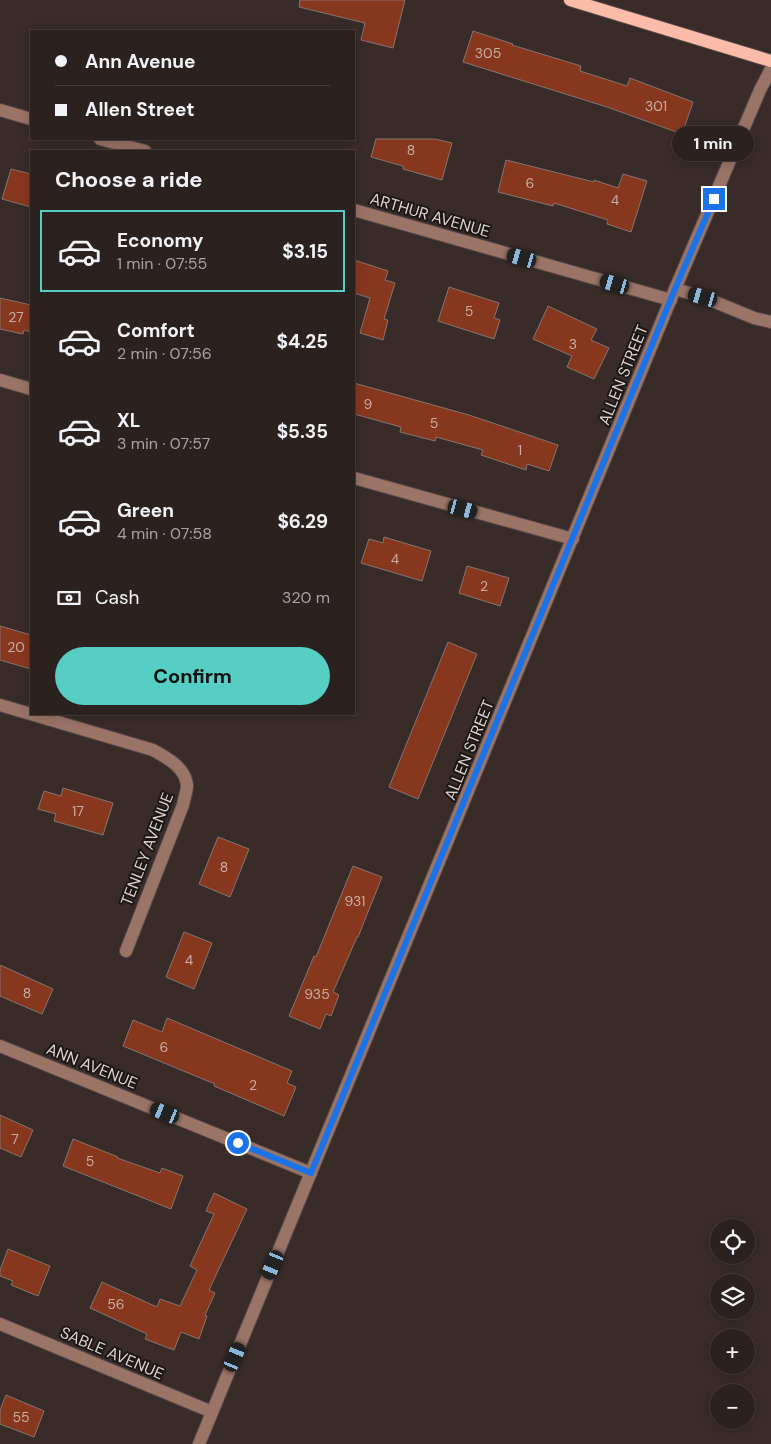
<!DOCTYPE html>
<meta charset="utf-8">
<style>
body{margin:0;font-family:"DM Sans",sans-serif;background:#372e2b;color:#f1f3f6;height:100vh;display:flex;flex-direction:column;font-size:19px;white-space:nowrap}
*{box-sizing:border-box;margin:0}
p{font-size:16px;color:#a6a3a4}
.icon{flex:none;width:28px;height:28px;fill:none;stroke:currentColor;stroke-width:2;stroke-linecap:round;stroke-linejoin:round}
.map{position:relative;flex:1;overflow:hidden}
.panel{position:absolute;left:30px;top:150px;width:325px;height:565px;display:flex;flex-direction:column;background:#2b211e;border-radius:0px;box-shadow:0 2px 12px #0003,0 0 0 1px #473e3c}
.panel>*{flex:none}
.guide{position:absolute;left:30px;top:30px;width:325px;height:110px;border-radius:0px;box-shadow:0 2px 12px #0003,0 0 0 1px #473e3c;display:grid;align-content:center;height:110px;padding:0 25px;background:#2b211e}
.buttons{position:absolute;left:710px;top:1219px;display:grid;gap:10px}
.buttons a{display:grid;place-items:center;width:45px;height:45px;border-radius:50%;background:#2b211e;box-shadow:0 2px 12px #0003,0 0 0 1px #473e3c;font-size:25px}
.end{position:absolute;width:22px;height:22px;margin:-11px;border:6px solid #1a73e8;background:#fff;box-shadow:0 0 0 2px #fff}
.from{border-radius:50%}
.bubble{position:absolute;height:35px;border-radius:18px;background:#2b211e;box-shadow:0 2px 12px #0003,0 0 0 1px #473e3c;font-size:16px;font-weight:700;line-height:35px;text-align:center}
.car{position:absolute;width:15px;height:30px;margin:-15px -8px;border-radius:6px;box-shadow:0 0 4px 1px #0007;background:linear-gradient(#222 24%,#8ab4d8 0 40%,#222 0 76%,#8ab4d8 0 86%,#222 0)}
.guide b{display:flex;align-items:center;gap:18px;height:48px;font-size:19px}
.guide b+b{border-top:1px solid #473e3c}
.guide i{width:12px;height:12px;background:#f1f3f6}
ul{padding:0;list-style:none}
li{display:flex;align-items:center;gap:15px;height:82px;margin:0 10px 8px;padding:0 15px;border:2px solid transparent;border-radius:0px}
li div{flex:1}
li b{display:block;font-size:19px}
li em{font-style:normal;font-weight:700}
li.selected{border-color:#56cec3}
li>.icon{width:45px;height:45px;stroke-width:1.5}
h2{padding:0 25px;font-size:22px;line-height:60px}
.pay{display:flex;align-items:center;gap:12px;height:55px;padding:0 25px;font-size:19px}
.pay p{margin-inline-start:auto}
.primary-button{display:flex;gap:10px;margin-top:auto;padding:10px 25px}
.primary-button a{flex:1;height:58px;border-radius:30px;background:#56cec3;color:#111;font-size:20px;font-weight:700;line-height:58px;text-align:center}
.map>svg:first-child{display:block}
</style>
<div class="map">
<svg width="771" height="1444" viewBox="0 0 771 1444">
<rect width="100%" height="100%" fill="#392c28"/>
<g fill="#88371f" stroke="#857570">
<path d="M300,0H405L393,48L361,40L365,23L299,7Z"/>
<path d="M473,31L513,44L512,45L581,66L580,71L627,86L630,78L693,102L682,134L607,107L463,62Z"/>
<path d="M376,139H435L452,143L442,180L403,169V166L371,157Z"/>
<path d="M506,160L594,182V180L618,188L623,174L647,181L631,232L607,224L608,220L554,203L553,206L498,192Z"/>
<path d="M11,169L31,174V207L2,199Z"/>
<path d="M354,260L388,271L385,280L395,283L384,319L388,320L383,340L360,333L370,298L354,293Z"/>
<path d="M449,287L499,303L494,318L500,320L494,339L438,321Z"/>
<path d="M0,298L31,305V332L24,330L23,334L0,329Z"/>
<path d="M548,306L597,329L591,340L609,348L594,379L567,367L572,356L533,339Z"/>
<path d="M354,383L469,415L558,445L549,471L527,464L526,470L481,455L483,450L436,437L435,441L400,432L401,427L354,414Z"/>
<path d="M384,537L431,551L422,581L361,563L369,539L383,543Z"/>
<path d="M467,566L509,578L500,606L459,593Z"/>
<path d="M0,626L31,635V669L0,660Z"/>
<path d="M448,642L477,654L418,799L389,787Z"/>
<path d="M63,788L113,803L103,835L54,821L56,814L38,809L44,791L61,796Z"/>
<path d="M218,837L249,849L230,897L199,884Z"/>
<path d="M353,866L382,877L358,937H357L333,992L339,995L331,1016L326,1014L320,1029L289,1016L314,956L316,957Z"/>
<path d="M184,932L212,943L194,989L166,977Z"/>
<path d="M0,965L53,989L42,1014L0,996Z"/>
<path d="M167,1018L292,1071L287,1083L296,1087L284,1116L214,1086L215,1084L123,1046L133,1020L162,1032Z"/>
<path d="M0,1115L33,1130L21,1157L0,1148Z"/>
<path d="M73,1139L118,1157L117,1158L160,1173L162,1168L183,1176L171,1209L63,1166Z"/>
<path d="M214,1193L247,1209L209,1290L215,1293L205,1315L207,1316L199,1339L181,1332L174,1350L145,1339L147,1334L90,1308L102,1282L157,1307L160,1299L180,1306L197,1270L190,1266L214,1214L206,1211Z"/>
<path d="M8,1249L50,1266L38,1296L11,1285L13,1281L0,1276V1270Z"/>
<path d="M6,1395L44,1411L34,1437L0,1424V1410Z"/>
</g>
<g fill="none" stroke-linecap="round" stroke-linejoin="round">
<g stroke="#574a47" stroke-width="14">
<g id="minor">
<path d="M0,110L31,119"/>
<path d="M100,139L145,151"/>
<path d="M354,210L671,300"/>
<path d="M675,289L703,297L754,318L771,322"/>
<path d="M0,380L31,389"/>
<path d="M354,478L573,539"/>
<path d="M0,705L153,750C167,758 185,767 187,785C187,791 184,799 183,805L126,951"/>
<path d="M0,1046L311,1173"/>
<path d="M0,1324L212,1412"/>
<path d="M199,1444L675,289L760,90L771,69"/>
</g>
</g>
<g stroke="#574a47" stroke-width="14">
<path id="major" d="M570,0L771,61"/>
</g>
<use href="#minor" stroke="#9b7468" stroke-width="12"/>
<use href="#major" stroke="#fdbca9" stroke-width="12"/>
</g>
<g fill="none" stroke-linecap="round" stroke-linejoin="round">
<path stroke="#1a73e8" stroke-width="6" d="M238,1143L311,1173L675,289L714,199"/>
</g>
<g text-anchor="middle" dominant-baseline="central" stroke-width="4" stroke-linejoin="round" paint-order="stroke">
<g font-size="14" fill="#c8aea5">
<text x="488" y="53">305</text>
<text x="656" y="106">301</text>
<text x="411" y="150">8</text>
<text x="530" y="183">6</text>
<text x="615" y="200">4</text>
<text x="469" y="311">5</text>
<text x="16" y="317">27</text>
<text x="573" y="344">3</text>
<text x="368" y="404">9</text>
<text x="434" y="423">5</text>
<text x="520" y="450">1</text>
<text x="395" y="559">4</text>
<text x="484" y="586">2</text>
<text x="16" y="647">20</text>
<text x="78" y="811">17</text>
<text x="224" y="867">8</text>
<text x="355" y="901">931</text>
<text x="189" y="960">4</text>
<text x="27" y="993">8</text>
<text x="317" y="994">935</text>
<text x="164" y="1047">6</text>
<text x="253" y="1085">2</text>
<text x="15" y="1139">7</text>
<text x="90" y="1161">5</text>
<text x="116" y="1304">56</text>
<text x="21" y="1417">55</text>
</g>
<g font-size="16" fill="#ded5d2" stroke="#1c1614">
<text transform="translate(430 215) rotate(16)">ARTHUR AVENUE</text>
<text transform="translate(623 375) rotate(-68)">ALLEN STREET</text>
<text transform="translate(469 750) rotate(-68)">ALLEN STREET</text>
<text transform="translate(147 849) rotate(-69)">TENLEY AVENUE</text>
<text transform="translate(92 1066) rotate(22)">ANN AVENUE</text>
<text transform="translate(112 1353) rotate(23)">SABLE AVENUE</text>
</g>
</g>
</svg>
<div class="buttons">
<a><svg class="icon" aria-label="locate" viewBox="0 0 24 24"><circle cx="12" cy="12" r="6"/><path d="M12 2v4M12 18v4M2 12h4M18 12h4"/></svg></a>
<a><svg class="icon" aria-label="layers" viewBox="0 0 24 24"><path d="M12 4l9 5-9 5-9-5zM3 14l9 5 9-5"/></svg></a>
<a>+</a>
<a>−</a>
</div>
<i class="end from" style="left:238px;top:1143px"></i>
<i class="end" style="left:714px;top:199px"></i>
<div class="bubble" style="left:672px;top:126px;width:82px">1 min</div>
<i class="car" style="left:522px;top:258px;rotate:286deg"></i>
<i class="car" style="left:615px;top:284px;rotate:286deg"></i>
<i class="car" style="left:703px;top:297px;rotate:286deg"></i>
<i class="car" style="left:463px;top:509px;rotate:105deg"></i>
<i class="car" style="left:165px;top:1113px;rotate:292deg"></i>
<i class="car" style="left:273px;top:1265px;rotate:203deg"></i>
<i class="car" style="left:235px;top:1357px;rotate:23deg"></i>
<div class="guide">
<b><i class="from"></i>Ann Avenue</b>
<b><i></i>Allen Street</b>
</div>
<section class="panel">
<h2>Choose a ride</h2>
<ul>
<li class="selected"><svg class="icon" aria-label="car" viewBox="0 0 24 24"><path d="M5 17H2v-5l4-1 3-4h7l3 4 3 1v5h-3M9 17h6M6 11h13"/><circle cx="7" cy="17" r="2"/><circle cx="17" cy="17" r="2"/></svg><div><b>Economy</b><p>1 min · 07:55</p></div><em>$3.15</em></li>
<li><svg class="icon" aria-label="car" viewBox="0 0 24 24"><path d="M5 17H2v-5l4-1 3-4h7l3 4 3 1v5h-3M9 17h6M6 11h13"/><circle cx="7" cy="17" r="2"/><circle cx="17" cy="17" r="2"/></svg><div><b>Comfort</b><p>2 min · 07:56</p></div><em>$4.25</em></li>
<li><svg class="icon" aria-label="car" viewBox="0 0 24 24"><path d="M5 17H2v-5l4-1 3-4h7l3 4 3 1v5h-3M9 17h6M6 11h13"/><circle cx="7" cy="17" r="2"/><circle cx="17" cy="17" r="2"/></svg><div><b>XL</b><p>3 min · 07:57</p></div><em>$5.35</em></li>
<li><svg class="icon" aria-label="car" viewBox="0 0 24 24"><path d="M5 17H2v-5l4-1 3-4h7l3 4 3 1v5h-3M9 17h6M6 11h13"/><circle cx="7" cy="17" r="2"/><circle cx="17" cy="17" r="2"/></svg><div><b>Green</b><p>4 min · 07:58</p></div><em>$6.29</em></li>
</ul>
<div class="pay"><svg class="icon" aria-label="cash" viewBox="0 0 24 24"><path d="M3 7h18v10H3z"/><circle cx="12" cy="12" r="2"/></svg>Cash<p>320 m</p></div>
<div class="primary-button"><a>Confirm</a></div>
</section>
</div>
